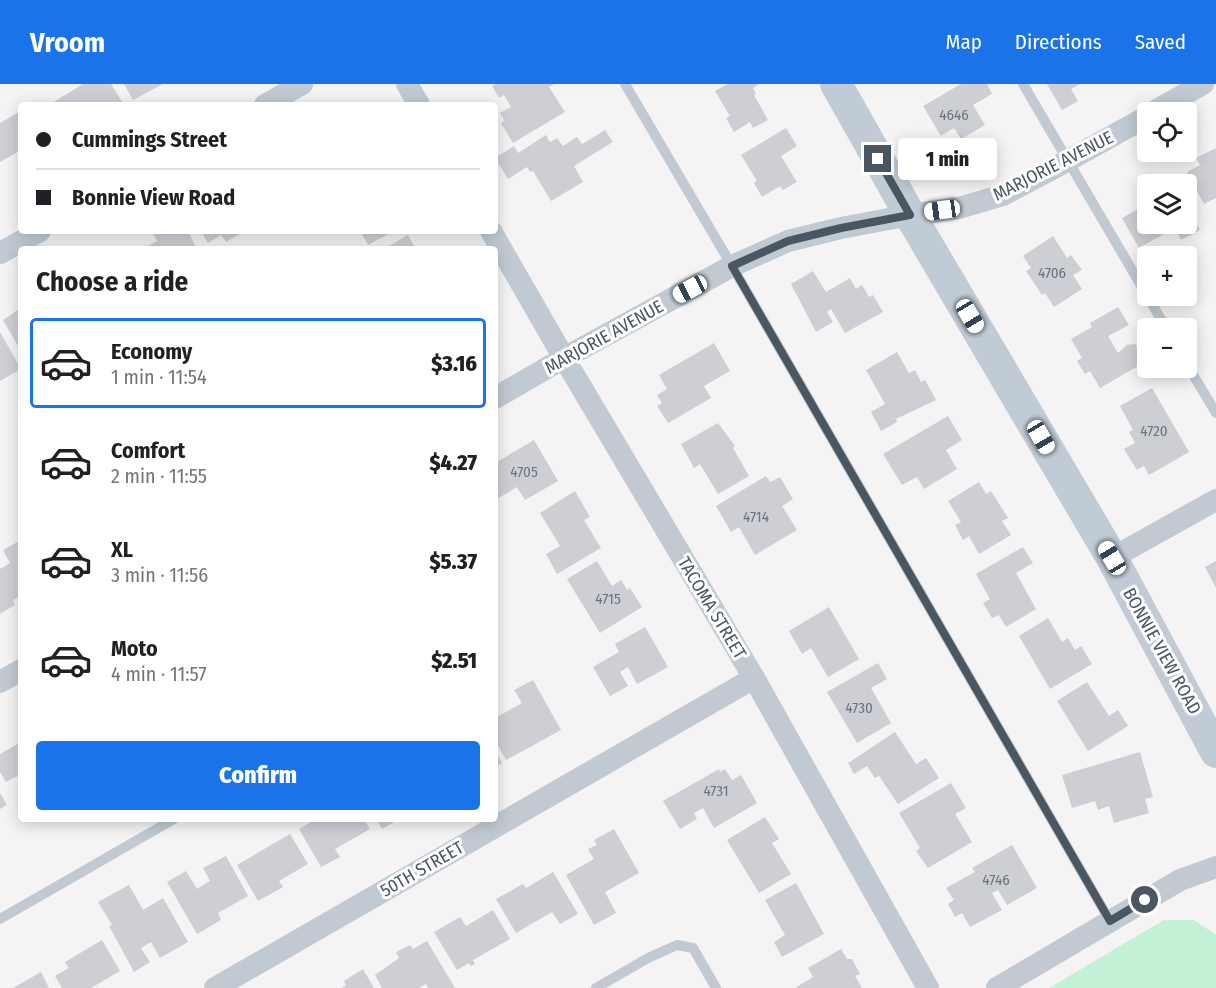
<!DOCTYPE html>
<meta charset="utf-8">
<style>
body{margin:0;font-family:"Fira Sans Condensed",sans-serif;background:#f2f2f2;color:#202124;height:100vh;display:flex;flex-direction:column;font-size:22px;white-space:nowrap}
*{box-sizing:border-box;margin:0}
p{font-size:20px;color:#757577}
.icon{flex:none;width:33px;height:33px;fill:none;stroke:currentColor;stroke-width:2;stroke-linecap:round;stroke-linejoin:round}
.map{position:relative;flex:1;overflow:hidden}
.side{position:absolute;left:18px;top:162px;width:480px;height:576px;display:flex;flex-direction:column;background:#fff;border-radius:6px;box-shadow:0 3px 15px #0003}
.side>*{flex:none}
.guide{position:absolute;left:18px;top:18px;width:480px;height:132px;border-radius:6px;box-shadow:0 3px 15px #0003;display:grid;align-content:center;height:132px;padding:0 18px;background:#fff}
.buttons{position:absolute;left:1137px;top:18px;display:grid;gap:12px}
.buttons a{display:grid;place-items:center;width:60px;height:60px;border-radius:6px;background:#fff;box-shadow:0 3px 15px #0003;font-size:30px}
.end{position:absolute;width:27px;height:27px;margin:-14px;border:8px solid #4a5661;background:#fff;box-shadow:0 0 0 3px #fff}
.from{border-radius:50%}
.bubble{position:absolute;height:42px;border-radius:6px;background:#fff;box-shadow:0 3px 15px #0003;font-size:20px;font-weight:800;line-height:42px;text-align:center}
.car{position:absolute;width:18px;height:36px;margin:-18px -9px;border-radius:8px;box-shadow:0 0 4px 2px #0007;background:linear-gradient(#fff 24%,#345 0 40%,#fff 0 76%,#345 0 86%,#fff 0)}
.guide b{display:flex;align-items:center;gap:21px;height:57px;font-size:22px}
.guide b+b{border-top:2px solid #e0e0e0}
.guide i{width:15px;height:15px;background:#202124}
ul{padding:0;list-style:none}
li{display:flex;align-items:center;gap:18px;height:90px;margin:0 12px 9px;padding:0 6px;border:3px solid transparent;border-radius:6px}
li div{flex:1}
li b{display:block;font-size:22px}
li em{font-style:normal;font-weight:800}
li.selected{border-color:#1a73e8}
li>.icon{width:54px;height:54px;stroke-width:1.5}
h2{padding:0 18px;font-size:27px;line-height:72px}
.action{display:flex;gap:12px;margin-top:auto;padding:12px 18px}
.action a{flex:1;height:69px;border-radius:6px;background:#1a73e8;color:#fff;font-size:24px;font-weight:800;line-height:69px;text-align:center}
header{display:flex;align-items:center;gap:36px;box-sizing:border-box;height:84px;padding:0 30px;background:#1a73e8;color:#fff}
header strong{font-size:28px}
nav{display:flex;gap:33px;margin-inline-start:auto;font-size:21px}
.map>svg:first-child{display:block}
</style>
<header>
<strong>Vroom</strong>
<nav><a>Map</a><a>Directions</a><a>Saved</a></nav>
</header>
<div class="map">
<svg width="1216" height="904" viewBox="0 0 1216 904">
<rect width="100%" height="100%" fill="#f5f3f3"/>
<path fill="#c3f1d5" d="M1164,836H1194L1216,851V904H1049Z"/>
<g fill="#cdcfd5">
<path d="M83,0H111L122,18L116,21H49Z"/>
<path d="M124,0H163L133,16Z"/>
<path d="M495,0H554L549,3L565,28L513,59L501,39L505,37L500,29L511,23L504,11L499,14L492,2Z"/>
<path d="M728,0H759L753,4L756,10L754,11L768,36L753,44L750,38L734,48L726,34L730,32L715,7Z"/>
<path d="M961,0H987L992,10L973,21L985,41L961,55L954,44L941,52L923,22Z"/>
<path d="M1047,0H1080L1071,5L1078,17L1062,26Z"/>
<path d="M21,27V66L0,78V39Z"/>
<path d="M786,44L797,62L781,72L797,98L783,106L780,102L762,113L754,99L757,97L741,71Z"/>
<path d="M605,46L613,58L574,82L583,98L551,117L533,87L530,88L527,83L508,95L495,74L514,62L518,69L546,51L550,58L557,54L563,62L577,53L582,60Z"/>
<path d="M1216,64V114L1204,120L1187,88L1200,81L1196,74Z"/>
<path d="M1170,92L1175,100H1155Z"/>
<path d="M1148,111V140H1186V121L1200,146L1181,156L1175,144L1139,164L1122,134L1147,120L1143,113Z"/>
<path d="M152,147H188L197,165H142L157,157Z"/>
<path d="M201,147H245L226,158L221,151L208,159Z"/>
<path d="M360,147H394L368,161Z"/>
<path d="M408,151L416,165H384Z"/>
<path d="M1053,152L1067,174L1071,171L1082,186L1073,191L1082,205L1054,223L1045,209L1042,211L1026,187L1031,184L1023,172Z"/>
<path d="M813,187L826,208L850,194L856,205L862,201L869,213L873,211L883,228L845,249L831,225L827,228L833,238L816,248L791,200Z"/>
<path d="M1118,223L1129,241L1108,252L1118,269L1127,261L1135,260L1145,278L1100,304L1090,287L1085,290L1077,277L1082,274L1071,255L1092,243L1090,239Z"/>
<path d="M21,224V267L3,236Z"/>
<path d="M0,248L21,285L0,297Z"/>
<path d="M714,259L730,287L704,302L711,314L668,339L657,322L662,319L657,311L667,305L659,291Z"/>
<path d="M897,268L909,289L915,286L921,298L925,296L936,316L896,335L897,338L881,347L871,328L885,320L866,286Z"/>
<path d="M1152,304L1189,368L1149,391L1144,382L1137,386L1124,365L1135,359L1129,348L1133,346L1120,322Z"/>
<path d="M948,332L962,356L946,366L957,385L924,405L917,393L902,401L883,370Z"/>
<path d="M718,339L735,362L733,364L749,392L718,410L700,380L694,384L681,360Z"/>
<path d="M534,356L558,397L525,416L517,403L495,416V379Z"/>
<path d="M766,392L770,398L780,393L793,415L782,422L797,446L755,471L739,443L731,448L716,422Z"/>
<path d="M979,398L986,410L991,407L1008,434L1002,437L1011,451L979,470L969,452L963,456L955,441L961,438L948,417Z"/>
<path d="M575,407L590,433L584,436L601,464L557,490L546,470L560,462L540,429Z"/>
<path d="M21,456V512L13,516L15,521L0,530V485L10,479L3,466Z"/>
<path d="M1023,463L1033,479L1016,489L1036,525L1006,543L999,531L992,534L983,519L990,515L976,490Z"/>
<path d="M597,477L612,502L621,496L627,506L630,504L642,523L600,549L567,495Z"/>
<path d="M1216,477V504L1205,483Z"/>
<path d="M829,523L859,575L828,593L811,564L802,570L789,547Z"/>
<path d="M1048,534L1062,558L1068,554L1075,566L1081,562L1092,580L1050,605L1019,552Z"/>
<path d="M645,543L668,583L637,600L628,583L620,588L628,602L610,612L593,583L619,568L615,560Z"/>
<path d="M878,579L887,595L871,604L891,639L857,659L827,608Z"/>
<path d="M533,596L561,646L506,676L495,656V634L522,619L514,606Z"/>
<path d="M1087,598L1109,632L1118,626L1128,642L1088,667L1057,617Z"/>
<path d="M895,648L916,680L926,674L939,694L898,720L879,692L875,694L867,682L854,690L848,679Z"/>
<path d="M21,658V699L17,692L6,698L0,688V670Z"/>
<path d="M495,667L502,679L495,683Z"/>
<path d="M1140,668L1153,713L1145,715L1149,729L1114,739L1109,722L1098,726L1095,717L1072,724L1062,691Z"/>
<path d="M719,685L720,688L725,685L732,696L741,691L757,719L714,744L703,724L694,729L697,735L680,745L663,717Z"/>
<path d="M951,699L966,724L955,730L972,758L928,784L916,767L920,764L899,729Z"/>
<path d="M0,709L7,721L0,725Z"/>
<path d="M765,733L779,755L772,759L791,790L759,809L727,756Z"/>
<path d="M316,735H364L370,745L335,765L340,773L321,783L299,745Z"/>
<path d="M376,735H400L382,745Z"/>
<path d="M614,745L639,789L605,808L616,829L594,841L566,791L594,775L588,765L597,761L594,756Z"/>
<path d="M290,750L308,780L279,797L283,803L258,817L237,781Z"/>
<path d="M1012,761L1037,804L1007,821L998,806L992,809L1002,826L970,843L962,829L955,833L948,820L954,816L946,804L975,788L972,784Z"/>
<path d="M226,772L248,812L218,829L221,836L197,850L167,798L186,787L197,805L210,797L203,784Z"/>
<path d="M553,788L578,830L560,840L552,828L516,849L496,815L523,800L526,804Z"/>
<path d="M796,799L824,850L782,873L774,858L785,851L765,816Z"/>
<path d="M129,801L143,826L163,814L188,858L160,874L151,858L141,864L150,878L134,888L109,842L112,841L98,818Z"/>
<path d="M493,826L510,855L473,876L475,880L471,882L469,879L457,886L434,848L460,833L466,842Z"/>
<path d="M102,856L120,887L91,904H62L55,892L69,884L65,878Z"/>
<path d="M427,857L455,904H428L426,900L419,904H382L375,891L399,874L396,868L410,861L413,865Z"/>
<path d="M841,865L847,875H852L860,890L855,892L862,904H795L813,893L808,884Z"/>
<path d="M363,885L374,904H342L346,901L344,897Z"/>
<path d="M41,888L49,904H13Z"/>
</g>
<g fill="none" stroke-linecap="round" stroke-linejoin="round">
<g stroke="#c1cad2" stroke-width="10">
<path d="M625,0L732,182L1110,837"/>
<path d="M1023,0L1166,244"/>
<path d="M1186,279L1216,329"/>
<path d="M0,835L174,735"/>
<path d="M596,904L648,874L677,861L693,864L716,904"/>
</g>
<g stroke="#c1cad2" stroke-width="22">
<path d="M407,0L419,21"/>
<path d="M265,21L302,0"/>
<path d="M1153,28L1203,0"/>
<path d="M491,147L564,274L754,594L928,904"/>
<path d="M0,169L40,147"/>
<path d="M495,314L564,274L732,182L788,157L841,144L910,131L959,124L1003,111L1067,77L1148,32"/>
<path d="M1112,474L1216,416"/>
<path d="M0,598L21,586"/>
<path d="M215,904L754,594"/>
<path d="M997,904L1180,796L1216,783"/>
</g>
<path stroke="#c1cbd6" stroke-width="32" d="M836,0L910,131L1112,474L1216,668"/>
</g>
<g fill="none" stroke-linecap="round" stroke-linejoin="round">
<path stroke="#4a5661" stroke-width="8" d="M878,75L910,131L841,144L788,157L732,182L1110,837L1145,816"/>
</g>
<g text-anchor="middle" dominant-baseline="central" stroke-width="6" stroke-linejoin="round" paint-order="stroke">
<g font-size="15" fill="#6b747e">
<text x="954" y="31">4646</text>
<text x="1052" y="189">4706</text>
<text x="1154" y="347">4720</text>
<text x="524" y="388">4705</text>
<text x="756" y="433">4714</text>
<text x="608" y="515">4715</text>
<text x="859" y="624">4730</text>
<text x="716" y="707">4731</text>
<text x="996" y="796">4746</text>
</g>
<g font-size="18" fill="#4a5661" stroke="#fff">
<text transform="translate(1053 82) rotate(-27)">MARJORIE AVENUE</text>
<text transform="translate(604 253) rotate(-29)">MARJORIE AVENUE</text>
<text transform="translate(712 524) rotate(59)">TACOMA STREET</text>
<text transform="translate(1162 567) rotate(61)">BONNIE VIEW ROAD</text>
<text transform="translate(422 785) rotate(-30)">50TH STREET</text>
</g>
</g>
</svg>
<div class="buttons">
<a><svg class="icon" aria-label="locate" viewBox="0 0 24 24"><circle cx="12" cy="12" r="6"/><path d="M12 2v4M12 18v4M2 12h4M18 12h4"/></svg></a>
<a><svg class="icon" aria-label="layers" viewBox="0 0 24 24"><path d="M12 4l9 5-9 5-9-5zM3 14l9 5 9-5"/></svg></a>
<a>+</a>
<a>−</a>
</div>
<i class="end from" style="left:1145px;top:816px"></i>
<i class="end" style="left:878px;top:75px"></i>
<div class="bubble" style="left:898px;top:54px;width:99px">1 min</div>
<i class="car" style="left:942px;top:126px;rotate:262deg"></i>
<i class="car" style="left:690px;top:205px;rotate:242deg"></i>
<i class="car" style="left:970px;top:232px;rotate:149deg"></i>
<i class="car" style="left:1041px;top:353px;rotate:150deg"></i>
<i class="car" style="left:1112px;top:474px;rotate:329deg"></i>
<div class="guide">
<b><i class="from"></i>Cummings Street</b>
<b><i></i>Bonnie View Road</b>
</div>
<section class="side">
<h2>Choose a ride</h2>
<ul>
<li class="selected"><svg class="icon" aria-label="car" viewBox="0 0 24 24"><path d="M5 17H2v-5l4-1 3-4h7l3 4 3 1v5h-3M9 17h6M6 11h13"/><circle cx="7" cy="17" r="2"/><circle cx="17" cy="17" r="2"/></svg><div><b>Economy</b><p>1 min · 11:54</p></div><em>$3.16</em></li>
<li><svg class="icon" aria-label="car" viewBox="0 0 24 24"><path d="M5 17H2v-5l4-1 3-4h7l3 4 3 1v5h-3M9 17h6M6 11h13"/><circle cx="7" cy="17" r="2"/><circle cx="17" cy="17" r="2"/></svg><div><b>Comfort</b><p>2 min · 11:55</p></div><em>$4.27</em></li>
<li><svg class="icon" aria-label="car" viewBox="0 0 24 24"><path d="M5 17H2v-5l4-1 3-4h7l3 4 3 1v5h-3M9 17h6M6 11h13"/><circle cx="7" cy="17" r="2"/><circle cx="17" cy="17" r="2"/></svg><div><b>XL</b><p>3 min · 11:56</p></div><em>$5.37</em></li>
<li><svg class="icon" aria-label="car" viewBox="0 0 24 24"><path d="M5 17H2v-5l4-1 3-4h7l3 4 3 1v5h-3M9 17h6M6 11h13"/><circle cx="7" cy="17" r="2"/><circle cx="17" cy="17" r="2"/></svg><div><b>Moto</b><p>4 min · 11:57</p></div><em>$2.51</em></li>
</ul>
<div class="action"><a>Confirm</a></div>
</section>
</div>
